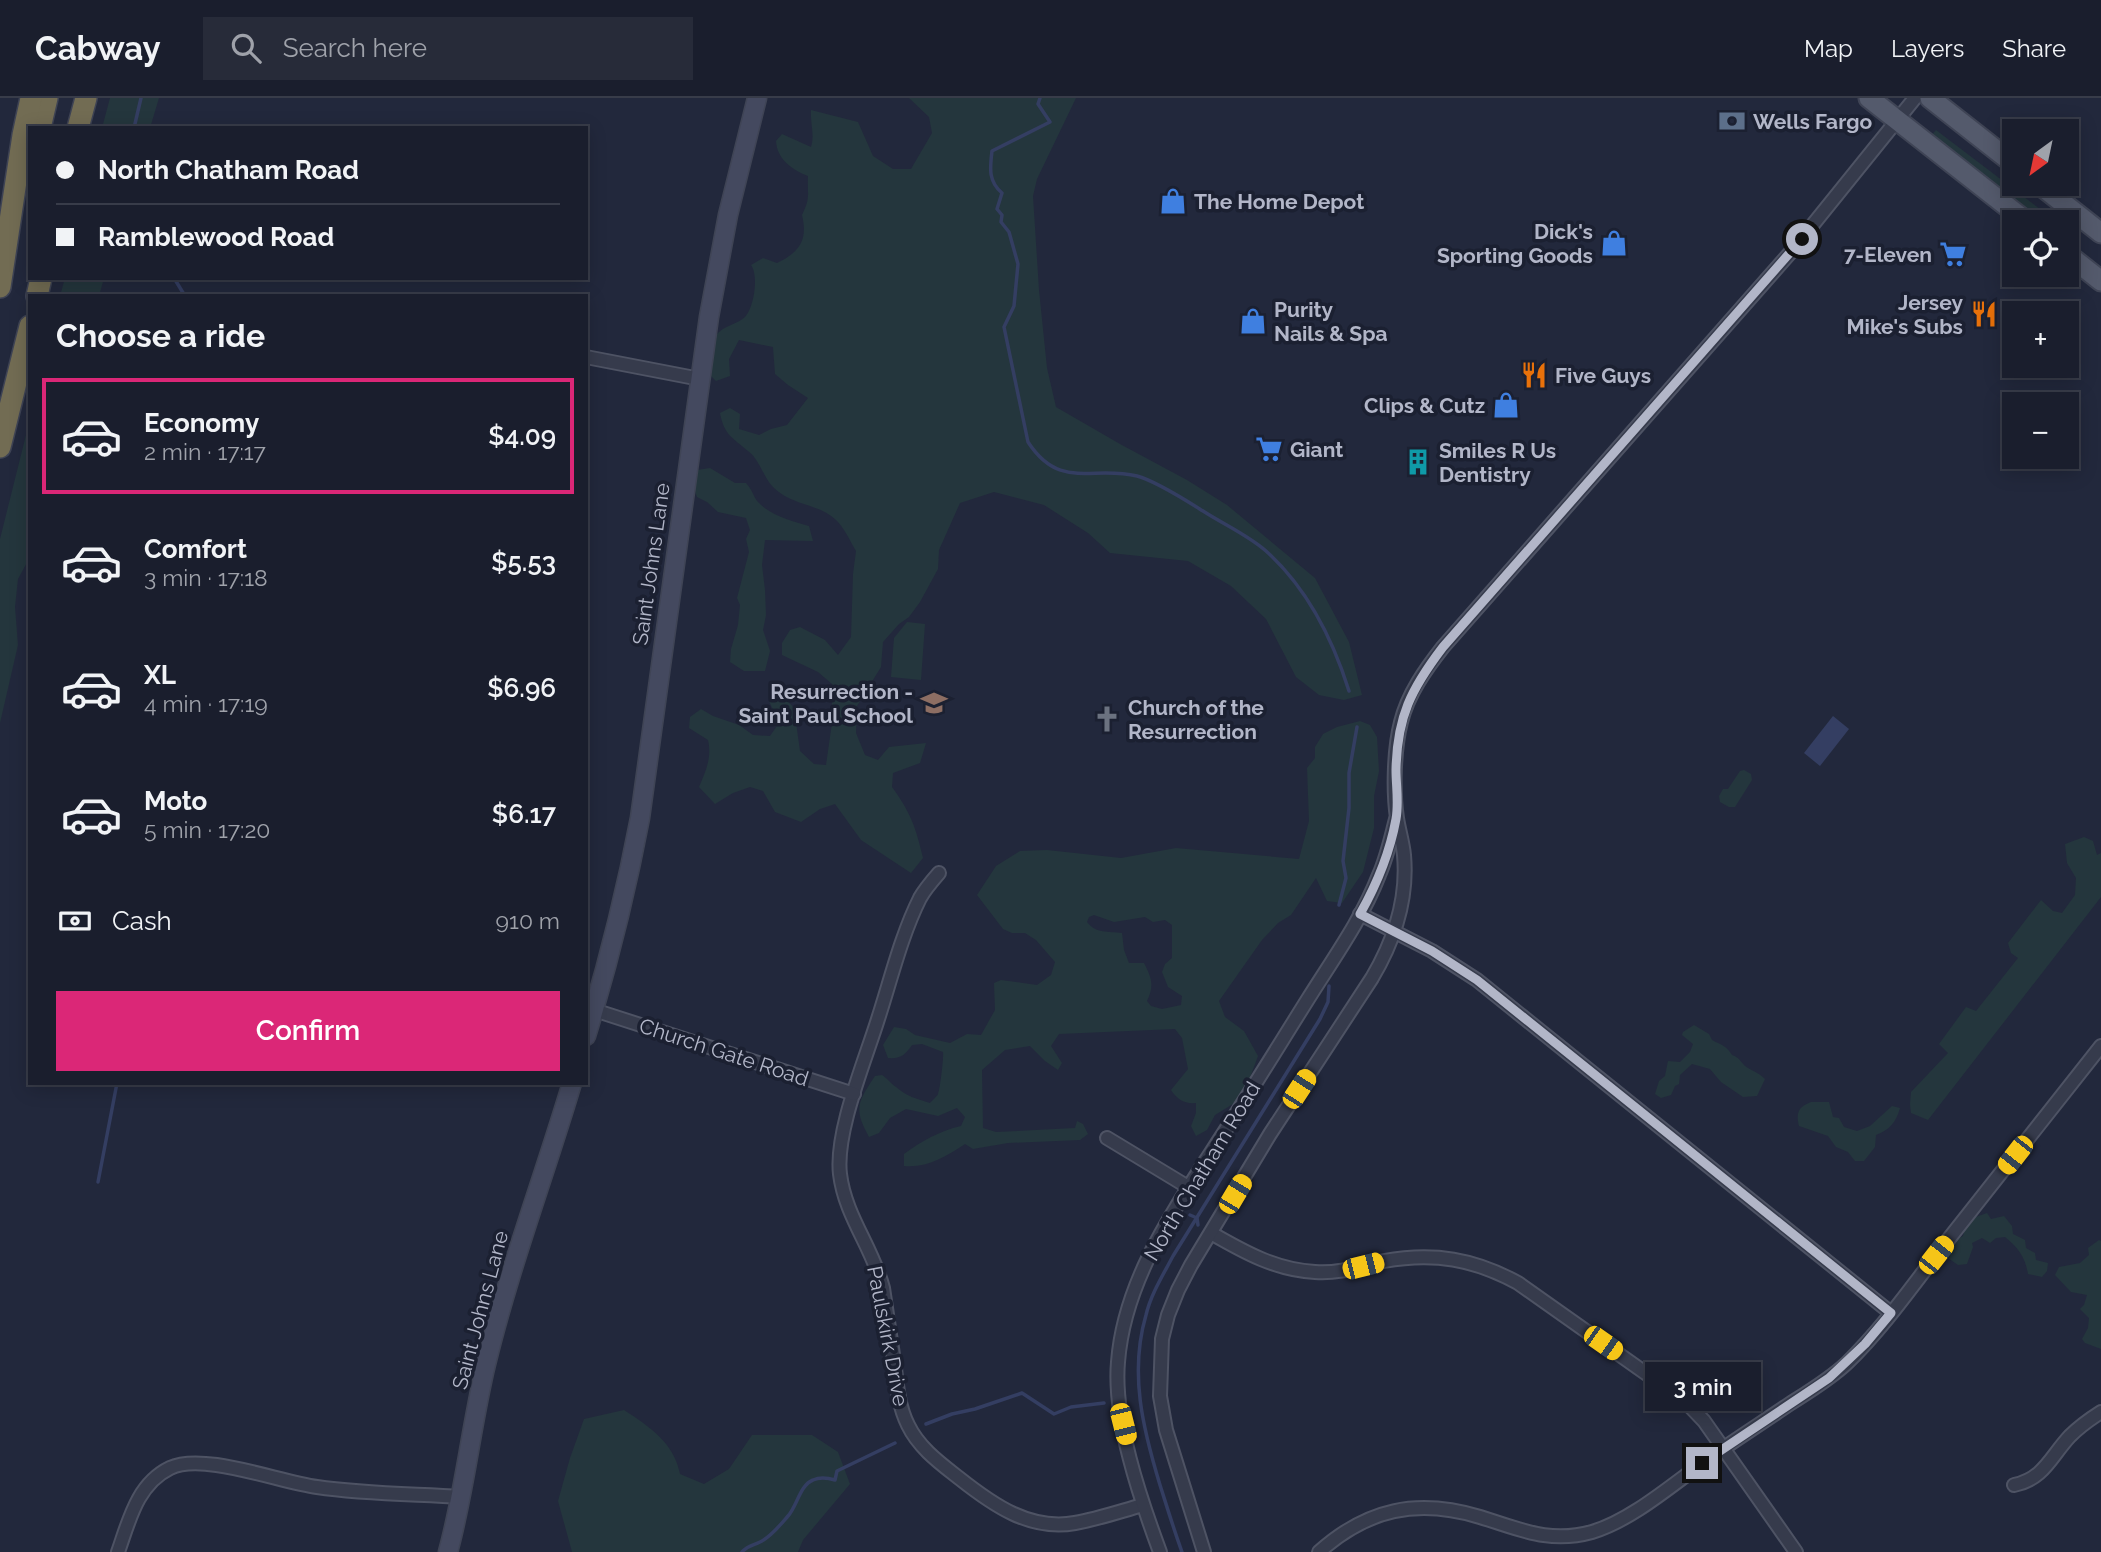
<!DOCTYPE html>
<meta charset="utf-8">
<style>
body{margin:0;font-family:Raleway,sans-serif;background:#272b39;color:#f1f3f6;height:100vh;display:flex;flex-direction:column;font-size:26px;white-space:nowrap}
*{box-sizing:border-box;margin:0}
p{font-size:23px;color:#9fa2aa}
.icon{flex:none;width:38px;height:38px;fill:none;stroke:currentColor;stroke-width:2;stroke-linecap:round;stroke-linejoin:round}
.map{position:relative;flex:1;overflow:hidden}
.details{position:absolute;left:28px;top:196px;width:560px;height:791px;display:flex;flex-direction:column;background:#1a1e2d;border-radius:0px;box-shadow:0 4px 18px #0003,0 0 0 2px #383c49}
.details>*{flex:none}
.top-card{position:absolute;left:28px;top:28px;width:560px;height:154px;border-radius:0px;box-shadow:0 4px 18px #0003,0 0 0 2px #383c49;display:grid;align-content:center;height:154px;padding:0 28px;background:#1a1e2d}
.needle{width:46px;rotate:213deg}
.tools{position:absolute;left:2002px;top:21px;display:grid;gap:14px}
.tools a{display:grid;place-items:center;width:77px;height:77px;border-radius:0px;background:#1a1e2d;box-shadow:0 4px 18px #0003,0 0 0 2px #383c49;font-size:35px}
.end{position:absolute;width:32px;height:32px;margin:-16px;border:9px solid #b2b6c8;background:#111;box-shadow:0 0 0 4px #111}
.from{border-radius:50%}
.bubble{position:absolute;height:49px;border-radius:0px;background:#1a1e2d;box-shadow:0 4px 18px #0003,0 0 0 2px #383c49;font-size:23px;font-weight:600;line-height:49px;text-align:center}
.car{position:absolute;width:21px;height:42px;margin:-21px -10px;border-radius:9px;box-shadow:0 0 5px 2px #0007;background:linear-gradient(#f5c518 24%,#345 0 40%,#f5c518 0 76%,#345 0 86%,#f5c518 0)}
.top-card b{display:flex;align-items:center;gap:24px;height:66px;font-size:26px}
.top-card b+b{border-top:2px solid #383c49}
.top-card i{width:18px;height:18px;background:#f1f3f6}
ul{padding:0;list-style:none}
li{display:flex;align-items:center;gap:21px;height:116px;margin:0 14px 10px;padding:0 14px;border:4px solid transparent;border-radius:0px}
li div{flex:1}
li b{display:block;font-size:26px}
li em{font-style:normal;font-weight:600}
li.active{border-color:#db2777}
li>.icon{width:63px;height:63px;stroke-width:1.5}
h2{padding:0 28px;font-size:32px;line-height:84px}
.pay{display:flex;align-items:center;gap:18px;height:77px;padding:0 28px;font-size:26px}
.pay p{margin-inline-start:auto}
.action{display:flex;gap:14px;margin-top:auto;padding:14px 28px}
.action a{flex:1;height:80px;border-radius:0px;background:#db2777;color:#fff;font-size:28px;font-weight:600;line-height:80px;text-align:center}
header{display:flex;align-items:center;gap:42px;box-sizing:border-box;height:98px;padding:0 35px;background:#1a1e2d;border-bottom:2px solid #383c49}
header strong{font-size:33px}
nav{display:flex;gap:38px;margin-inline-start:auto;font-size:24px}
.search{width:490px;height:63px;background:#272b39;display:flex;align-items:center;gap:18px;box-sizing:border-box;padding:0 24px;border-radius:0px;color:#9fa2aa;font-size:26px}
.map>svg:first-child{display:block}
</style>
<header>
<strong>Cabway</strong>
<div class="search"><svg class="icon" aria-label="search" viewBox="0 0 24 24"><circle cx="10" cy="10" r="6"/><path d="M15 15l6 6"/></svg>Search here</div>
<nav><a>Map</a><a>Layers</a><a>Share</a></nav>
</header>
<div class="map">
<svg width="2101" height="1454" viewBox="0 0 2101 1454">
<rect width="100%" height="100%" fill="#22283c"/>
<g fill="#24363d" fill-rule="evenodd">
<path d="M110,0H159L150,30H102Z"/>
<path d="M909,0H1076L1037,81L1033,98L1039,192L1047,270L1056,309L1120,346L1187,382L1227,407L1315,480L1349,544L1362,597L1344,602L1319,597L1296,579L1266,521L1231,488L1188,463L1110,455L1088,435L1044,407L994,394L960,405L939,452L938,471L920,504L909,519L899,526L883,544L881,569L857,608L856,635L865,657L878,662L889,649L926,645L920,665L893,675L892,689C911,715 916,730 923,760L911,775L861,742L835,706L820,711L801,724L775,714L763,693L750,689L733,695L715,706L699,689C706,673 712,659 708,642L689,630L690,619L701,611L713,618L739,627L753,637L770,638L779,625L769,603L781,596L794,610L800,653L814,666L826,667L832,625V586L818,574L782,557V545L790,532L800,529L825,542L838,557L851,539L853,476L856,453C850,443 844,429 835,421C817,405 792,408 773,389C763,379 760,362 748,353C733,340 724,337 720,315L730,310L740,316L739,331L759,337L771,331L787,327L808,300L788,287L775,276L773,249L739,242L729,261L730,278L716,283L705,272C708,262 710,250 714,241C721,227 735,228 745,219C754,209 759,178 751,167L763,160L777,165C800,154 808,142 802,117C811,99 807,97 808,78C792,72 777,61 776,43L782,36L811,49C815,37 810,25 811,12L858,24L873,58L893,71H911L932,35L929,19Z"/>
<path d="M1936,32L2057,124H2040L1931,38Z"/>
<path d="M65,180H104L99,198H60Z"/>
<path d="M30,321V459L18,481L15,509L18,547L0,625V441Z"/>
<path d="M710,370L735,385H746C752,391 754,400 758,404C771,418 792,423 809,428L813,443L765,442L762,467L765,492L766,517L763,532L770,553L765,573H744L730,564L731,551L738,527L740,507L737,500L749,454L746,441L750,432L746,420L718,414L707,404L697,399L691,383L697,372Z"/>
<path d="M907,524L925,526L921,582L891,579L894,540Z"/>
<path d="M1360,623L1370,627L1377,639L1379,673L1374,698V730L1363,774L1342,805L1327,803L1316,780L1291,817L1278,825L1262,842L1219,903L1225,919L1244,933L1258,958L1248,985L1233,1006L1215,1017L1207,1032L1196,1038L1191,1028L1196,1015V1005C1184,1006 1177,1001 1171,992L1188,971L1182,940L1175,931L1059,936L1051,948L1062,965L1058,972L1045,963L1030,948L1005,952L982,972L983,1030L996,1034L1075,1030L1077,1023L1083,1026L1088,1036L1080,1042L1008,1045L973,1051L965,1046C945,1059 928,1070 904,1068V1056C922,1043 939,1033 961,1028L965,1019L957,1010L938,1018L906,1011L890,1020L879,1035L869,1039C853,1010 858,1004 875,978L882,977C888,981 890,985 896,989C906,998 917,1001 930,1005C931,1004 938,997 938,996C940,992 944,958 943,954L922,946L912,947C905,957 901,961 888,960L883,947L894,929L906,931L915,937L950,945L967,936L981,937L995,912L994,885L1001,882L1037,887L1051,877L1055,864L1036,842L1025,835H1012L1003,831L977,797L996,768L1020,753L1047,752L1121,760L1176,750L1299,761L1309,723L1307,670L1315,660V649L1323,636L1337,629ZM1094,817L1114,824L1145,819L1153,824L1165,822L1172,827V860L1165,866L1162,874L1168,889L1182,898L1181,907L1162,911L1151,908L1147,903C1155,887 1151,879 1144,865H1129L1124,852L1122,835C1108,833 1096,836 1087,824L1089,819Z"/>
<path d="M1744,672L1751,676L1752,682L1735,709H1729L1720,704L1719,698L1723,691H1728L1740,673Z"/>
<path d="M2084,739L2093,743L2097,757L2101,755V799L1928,1022L1911,1015L1910,1006L1911,994L1948,955L1939,946L1966,909L1976,913L2018,860L2011,855L2008,845L2041,802L2053,813L2062,815L2075,797L2076,780L2067,765L2065,746Z"/>
<path d="M1694,927L1709,936L1712,942C1721,947 1726,947 1732,957C1740,960 1739,962 1745,968C1752,973 1758,974 1765,981L1757,998L1743,999L1721,984L1710,971L1692,966L1680,977L1679,986L1675,988L1671,997L1661,1000L1655,996L1659,983L1665,978L1668,963L1680,964L1690,954L1693,946L1682,937L1683,934Z"/>
<path d="M1811,1004H1829L1833,1019L1839,1020L1844,1029L1857,1033L1870,1028L1892,1008L1900,1010C1896,1025 1889,1032 1876,1037L1875,1049L1864,1063H1855L1848,1054L1836,1049L1828,1038L1799,1028C1796,1015 1798,1009 1811,1004Z"/>
<path d="M1987,1115L1991,1121L2004,1118L2012,1128L2013,1136L2025,1142L2026,1150L2035,1155L2036,1162L2048,1165L2047,1173L2042,1179L2028,1176C2025,1158 2018,1150 2005,1139L1996,1140L1990,1145L1982,1140L1972,1145L1973,1149L1967,1166L1958,1167L1948,1160L1952,1145L1963,1138L1967,1122Z"/>
<path d="M2099,1142L2101,1143V1251L2085,1245L2082,1241L2088,1230L2089,1220L2080,1211L2084,1207L2087,1197L2071,1194L2055,1177L2059,1169L2080,1165L2089,1157L2088,1150Z"/>
<path d="M624,1312C650,1329 674,1345 680,1376L704,1386L729,1371L752,1337H812L838,1354L850,1386L803,1442L798,1454H572L558,1403L570,1360L584,1321Z"/>
</g>
<path fill="#343e62" d="M1833,618L1849,631L1820,668L1804,655Z"/>
<g fill="none" stroke-linecap="round" stroke-linejoin="round">
<g stroke="#343e62" stroke-width="3.5">
<path d="M1040,0L1038,6L1050,24L992,53C990,70 988,83 1002,95L997,111L1002,117L1001,124L1009,134L1018,166L1014,208L1004,229L1028,344C1060,393 1092,367 1137,378C1156,383 1187,403 1203,413C1223,426 1248,437 1266,453C1307,490 1333,542 1349,593"/>
<path d="M134,30L141,0"/>
<path d="M174,180L185,198"/>
<path d="M1339,807L1346,780L1343,763L1349,710V675L1357,629"/>
<path d="M98,1084L117,985"/>
<path d="M1190,1117L1197,1120L1198,1127"/>
<path d="M926,1326L952,1316L975,1311L1022,1295L1054,1316L1071,1309L1104,1305"/>
<path d="M742,1454C748,1447 752,1448 760,1444C771,1439 781,1426 788,1418C797,1408 800,1387 813,1382C820,1379 828,1380 835,1382L837,1373L895,1345"/>
<path d="M1182,1454C1174,1432 1167,1409 1160,1387C1143,1331 1129,1275 1146,1217C1151,1196 1163,1177 1173,1158L1320,921L1328,904L1329,888"/>
</g>
<g stroke="#4e5364" stroke-width="16">
<g id="street">
<path d="M586,259L700,281"/>
<path d="M939,775C932,783 925,791 920,800C901,838 891,881 878,921C865,963 835,1034 840,1076C845,1118 873,1150 883,1190C887,1216 891,1243 895,1270C897,1289 899,1309 908,1327C919,1350 940,1365 959,1380C993,1407 1030,1433 1075,1425C1098,1421 1121,1413 1143,1407"/>
<path d="M1360,816L1432,853L1477,882L1891,1215"/>
<path d="M594,912L854,996"/>
<path d="M1107,1040L1188,1089"/>
<path d="M1211,1135C1244,1154 1276,1172 1315,1174C1339,1176 1361,1168 1384,1163C1434,1154 1474,1161 1518,1185L1685,1303L1704,1323L1796,1454"/>
<path d="M2014,1387C2044,1381 2051,1358 2070,1338C2079,1329 2090,1321 2101,1314"/>
<path d="M118,1454C129,1423 137,1386 170,1370C203,1354 279,1384 317,1389C364,1396 414,1396 461,1399"/>
<path d="M1160,1454C1140,1400 1113,1321 1118,1264C1124,1185 1170,1118 1212,1053C1245,1003 1276,952 1308,901C1333,861 1362,821 1379,777C1387,759 1391,740 1396,721"/>
<path d="M1204,1454L1166,1332L1160,1298L1162,1241L1168,1217L1178,1192L1191,1167L1270,1036L1372,880C1394,843 1408,801 1404,757C1403,745 1399,733 1397,720C1393,693 1394,651 1401,624C1408,596 1425,572 1443,549L1790,155L1915,0"/>
<path d="M1319,1454C1367,1411 1417,1400 1480,1419C1520,1431 1549,1446 1592,1434C1632,1422 1673,1386 1708,1361C1735,1342 1763,1324 1791,1305C1810,1293 1830,1281 1847,1265C1883,1230 1913,1187 1944,1147C1996,1081 2049,1014 2101,948"/>
</g>
</g>
<g stroke="#3f4455" stroke-width="21">
<g id="secondary">
<path d="M586,938C608,866 626,794 640,720L709,219L728,117L757,0"/>
<path d="M448,1454C465,1392 471,1328 486,1266C509,1171 544,1079 572,985"/>
</g>
</g>
<g stroke="#3f4455" stroke-width="23">
<g id="primary">
<path d="M1869,0L2027,124"/>
<path d="M1930,0L2014,66"/>
<path d="M2039,86L2101,135"/>
<path d="M2067,156L2101,183"/>
</g>
</g>
<g stroke="#3e4354" stroke-width="24">
<g id="highway">
<path d="M40,30L47,0"/>
<path d="M78,30L86,0"/>
<path d="M0,189L23,37L31,0"/>
<path d="M37,198L41,180"/>
<path d="M0,349L30,228"/>
</g>
</g>
<use href="#street" stroke="#363b4c" stroke-width="12"/>
<use href="#secondary" stroke="#44495f" stroke-width="18"/>
<use href="#primary" stroke="#545a6c" stroke-width="19"/>
<use href="#highway" stroke="#726c53" stroke-width="21"/>
</g>
<g fill="none" stroke-linecap="round" stroke-linejoin="round">
<path stroke="#b2b6c8" stroke-width="9" d="M1702,1365L1829,1280L1865,1246L1891,1215L1477,882L1432,853L1360,816C1377,786 1390,754 1396,721C1399,705 1396,688 1396,672C1397,619 1411,591 1443,549L1802,141"/>
</g>
<defs>
<g id="bank-bare" transform="scale(2.1)"><path d="M-6-4H6V4H-6ZM0-2.3a2.3 2.3 0 1 0 0 4.6a2.3 2.3 0 1 0 0-4.6Z" fill="#5c6f8a" stroke="#1b2031" stroke-width="2.5" paint-order="stroke"/></g>
<g id="shop-bare" transform="scale(2.1)"><path d="M-5-2.5h2.3a2.7 3.5 0 0 1 5.4 0H5L5.5 6h-11ZM-1.5-2.5h3a1.5 2.3 0 0 0-3 0Z" fill="#3f7fe0" stroke="#1b2031" stroke-width="2.5" paint-order="stroke"/></g>
<g id="supermarket-bare" transform="scale(2.1)"><path d="M-6-5.5h2.5l.6 2H6L4.5 2H-2.5L-4.4-4H-6ZM-1.5 3.2a1.3 1.3 0 1 0 .1 0ZM3 3.2a1.3 1.3 0 1 0 .1 0Z" fill="#3f7fe0" stroke="#1b2031" stroke-width="2.5" paint-order="stroke"/></g>
<g id="restaurant-bare" transform="scale(2.1)"><path d="M-5-6h1v4h1v-4h1v4h1v-4h1v5L-1.5 .5V6h-2V.5L-5-1ZM5-6V6H3V1.5H1.5Q1.5-4 5-6Z" fill="#e8710a" stroke="#1b2031" stroke-width="2.5" paint-order="stroke"/></g>
<g id="building-bare" transform="scale(2.1)"><path d="M-4-6H4V6H1V3H-1V6H-4ZM-2.5-4.3h1.7v1.8h-1.7ZM.8-4.3h1.7v1.8H.8ZM-2.5-1h1.7V.8h-1.7ZM.8-1h1.7V.8H.8Z" fill="#0f9aa8" stroke="#1b2031" stroke-width="2.5" paint-order="stroke"/></g>
<g id="school-bare" transform="scale(2.1)"><path d="M0-5L7-2L0 1L-7-2ZM-4 1L0 2.5L4 1V4Q0 6-4 4Z" fill="#8d6e63" stroke="#1b2031" stroke-width="2.5" paint-order="stroke"/></g>
<g id="church-bare" transform="scale(2.1)"><path d="M-1.2-6h2.4v3.5h3.3v2.4h-3.3V6h-2.4V-.1h-3.3v-2.4h3.3Z" fill="#6b7280" stroke="#1b2031" stroke-width="2.5" paint-order="stroke"/></g>
</defs>
<g fill-rule="evenodd">
<use href="#bank-bare" x="1732" y="23"/>
<use href="#shop-bare" x="1173" y="103"/>
<use href="#shop-bare" x="1614" y="145"/>
<use href="#supermarket-bare" x="1953" y="156"/>
<use href="#restaurant-bare" x="1984" y="216"/>
<use href="#shop-bare" x="1253" y="223"/>
<use href="#restaurant-bare" x="1534" y="277"/>
<use href="#shop-bare" x="1506" y="307"/>
<use href="#supermarket-bare" x="1269" y="351"/>
<use href="#building-bare" x="1418" y="364"/>
<use href="#school-bare" x="934" y="605"/>
<use href="#church-bare" x="1107" y="621"/>
</g>
<g text-anchor="middle" dominant-baseline="central" stroke-width="7" stroke-linejoin="round" paint-order="stroke">
<g font-size="21" font-weight="bold" fill="#b2b6c8" stroke="#1b2031" text-anchor="start">
<text x="1753" y="23">Wells Fargo</text>
<text x="1194" y="103">The Home Depot</text>
<text x="1593" y="133" text-anchor="end">Dick's<tspan x="1593" dy="24">Sporting Goods</tspan></text>
<text x="1932" y="156" text-anchor="end">7-Eleven</text>
<text x="1963" y="204" text-anchor="end">Jersey<tspan x="1963" dy="24">Mike's Subs</tspan></text>
<text x="1274" y="211">Purity<tspan x="1274" dy="24">Nails &amp; Spa</tspan></text>
<text x="1555" y="277">Five Guys</text>
<text x="1485" y="307" text-anchor="end">Clips &amp; Cutz</text>
<text x="1290" y="351">Giant</text>
<text x="1439" y="352">Smiles R Us<tspan x="1439" dy="24">Dentistry</tspan></text>
<text x="913" y="593" text-anchor="end">Resurrection -<tspan x="913" dy="24">Saint Paul School</tspan></text>
<text x="1128" y="609">Church of the<tspan x="1128" dy="24">Resurrection</tspan></text>
</g>
<g font-size="21" fill="#b2b6c8" stroke="#1b2031">
<text transform="translate(651 466) rotate(-82)">Saint Johns Lane</text>
<text transform="translate(724 954) rotate(18)">Church Gate Road</text>
<text transform="translate(1202 1073) rotate(-59)">North Chatham Road</text>
<text transform="translate(480 1212) rotate(-75)">Saint Johns Lane</text>
<text transform="translate(888 1238) rotate(79)">Paulskirk Drive</text>
</g>
</g>
</svg>
<div class="tools">
<a><svg class="needle" viewBox="-14 -14 28 28"><path d="M0-13l5 13h-10z" fill="#e53935"/><path d="M0 13l5-13h-10z" fill="#9fa2aa"/></svg></a>
<a><svg class="icon" aria-label="locate" viewBox="0 0 24 24"><circle cx="12" cy="12" r="6"/><path d="M12 2v4M12 18v4M2 12h4M18 12h4"/></svg></a>
<a>+</a>
<a>−</a>
</div>
<i class="end from" style="left:1802px;top:141px"></i>
<i class="end" style="left:1702px;top:1365px"></i>
<div class="bubble" style="left:1645px;top:1264px;width:116px">3 min</div>
<i class="car" style="left:1299px;top:991px;rotate:33deg"></i>
<i class="car" style="left:2015px;top:1057px;rotate:218deg"></i>
<i class="car" style="left:1235px;top:1096px;rotate:31deg"></i>
<i class="car" style="left:1936px;top:1157px;rotate:38deg"></i>
<i class="car" style="left:1363px;top:1168px;rotate:76deg"></i>
<i class="car" style="left:1603px;top:1245px;rotate:125deg"></i>
<i class="car" style="left:1123px;top:1326px;rotate:166deg"></i>
<div class="top-card">
<b><i class="from"></i>North Chatham Road</b>
<b><i></i>Ramblewood Road</b>
</div>
<section class="details">
<h2>Choose a ride</h2>
<ul>
<li class="active"><svg class="icon" aria-label="car" viewBox="0 0 24 24"><path d="M5 17H2v-5l4-1 3-4h7l3 4 3 1v5h-3M9 17h6M6 11h13"/><circle cx="7" cy="17" r="2"/><circle cx="17" cy="17" r="2"/></svg><div><b>Economy</b><p>2 min · 17:17</p></div><em>$4.09</em></li>
<li><svg class="icon" aria-label="car" viewBox="0 0 24 24"><path d="M5 17H2v-5l4-1 3-4h7l3 4 3 1v5h-3M9 17h6M6 11h13"/><circle cx="7" cy="17" r="2"/><circle cx="17" cy="17" r="2"/></svg><div><b>Comfort</b><p>3 min · 17:18</p></div><em>$5.53</em></li>
<li><svg class="icon" aria-label="car" viewBox="0 0 24 24"><path d="M5 17H2v-5l4-1 3-4h7l3 4 3 1v5h-3M9 17h6M6 11h13"/><circle cx="7" cy="17" r="2"/><circle cx="17" cy="17" r="2"/></svg><div><b>XL</b><p>4 min · 17:19</p></div><em>$6.96</em></li>
<li><svg class="icon" aria-label="car" viewBox="0 0 24 24"><path d="M5 17H2v-5l4-1 3-4h7l3 4 3 1v5h-3M9 17h6M6 11h13"/><circle cx="7" cy="17" r="2"/><circle cx="17" cy="17" r="2"/></svg><div><b>Moto</b><p>5 min · 17:20</p></div><em>$6.17</em></li>
</ul>
<div class="pay"><svg class="icon" aria-label="cash" viewBox="0 0 24 24"><path d="M3 7h18v10H3z"/><circle cx="12" cy="12" r="2"/></svg>Cash<p>910 m</p></div>
<div class="action"><a>Confirm</a></div>
</section>
</div>
